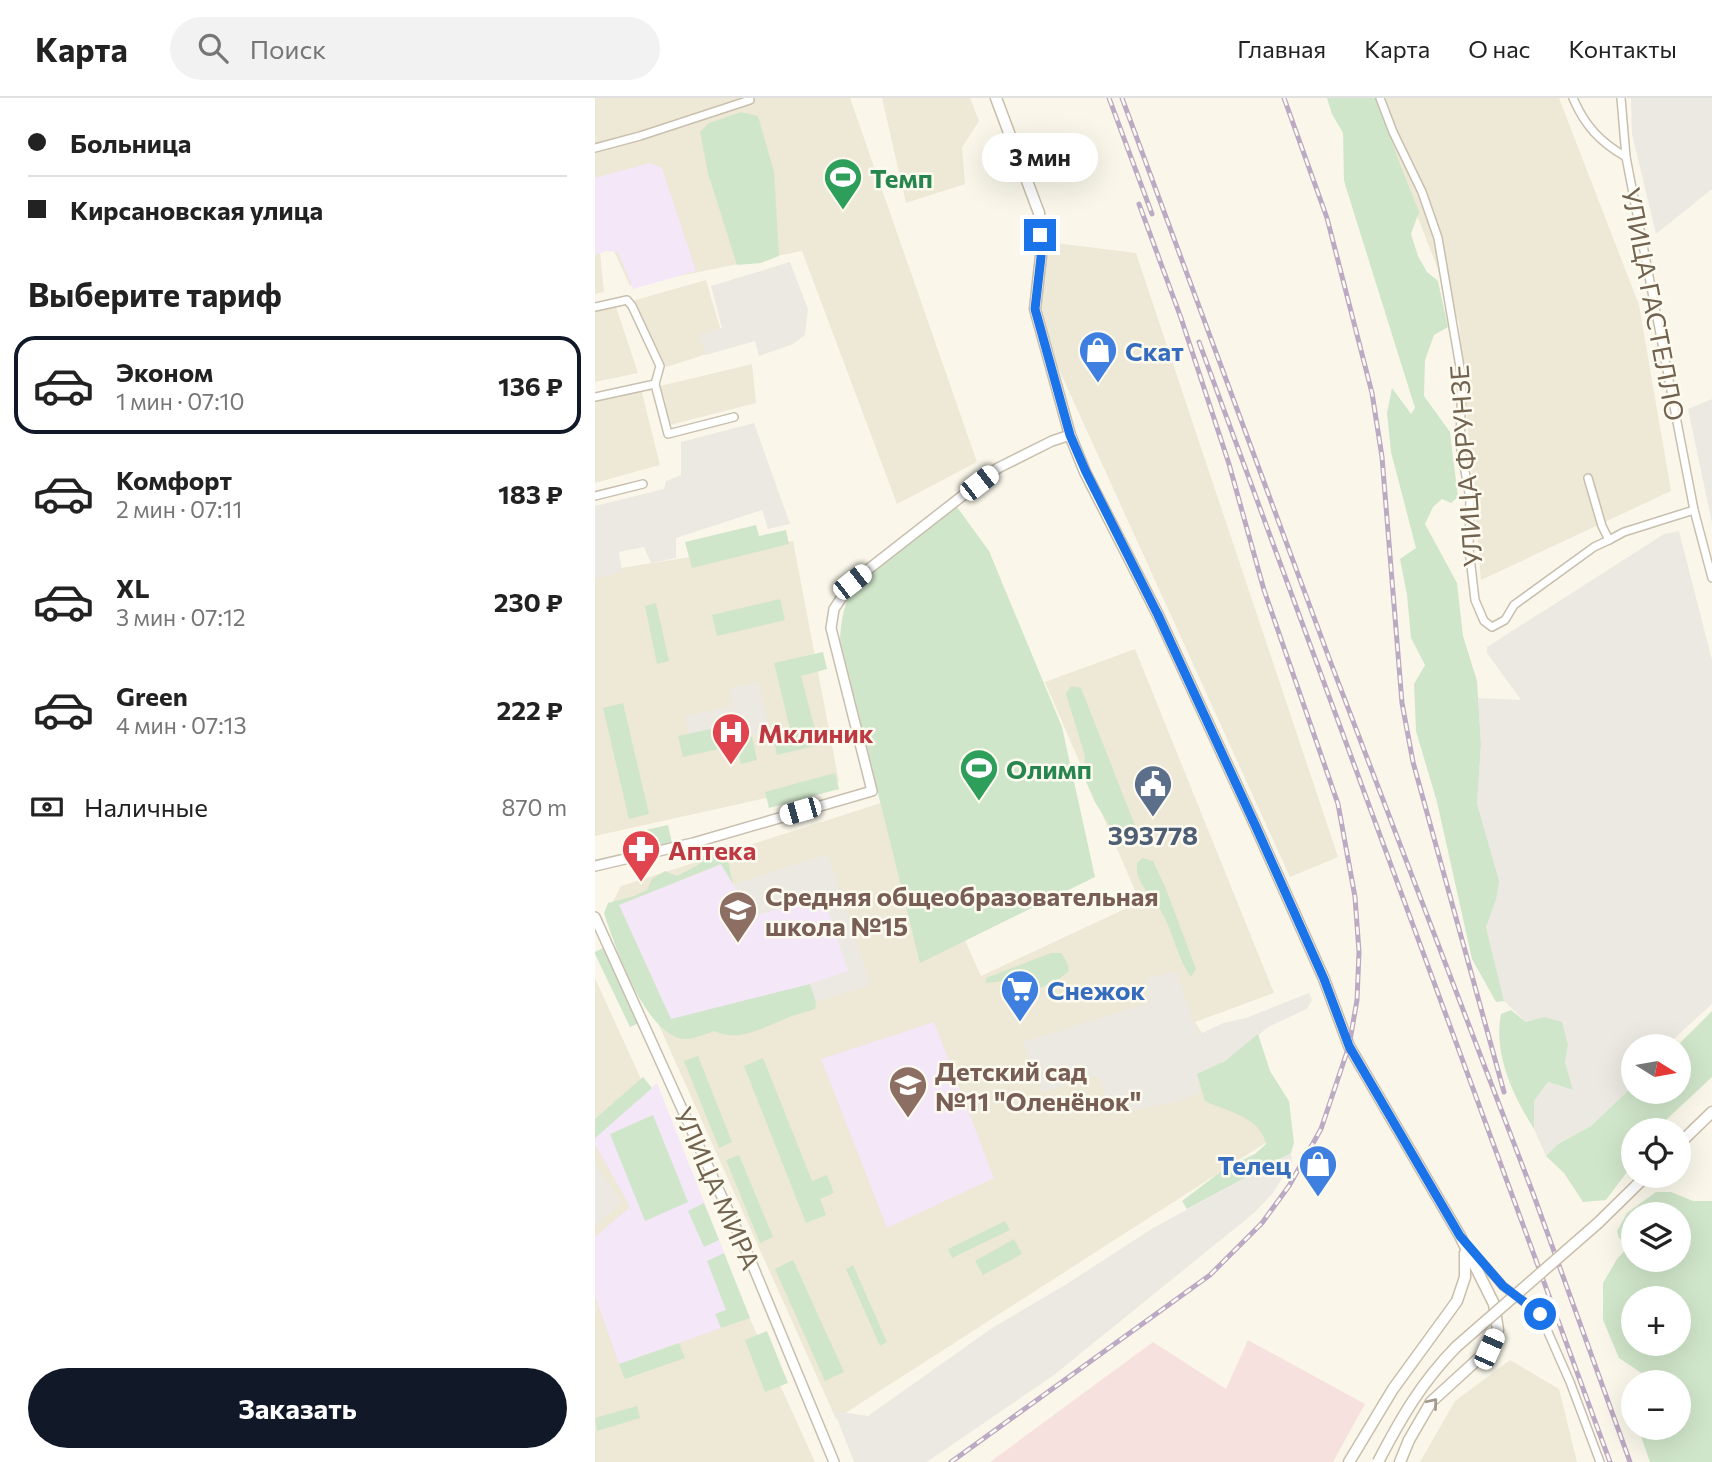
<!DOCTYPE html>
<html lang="ru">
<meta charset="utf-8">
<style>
body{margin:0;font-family:Commissioner,sans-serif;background:#f2f2f2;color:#222;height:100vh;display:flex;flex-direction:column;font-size:26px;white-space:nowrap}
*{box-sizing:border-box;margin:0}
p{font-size:23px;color:#767676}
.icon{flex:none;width:38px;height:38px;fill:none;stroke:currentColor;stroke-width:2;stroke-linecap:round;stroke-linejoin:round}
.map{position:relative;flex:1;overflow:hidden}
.panel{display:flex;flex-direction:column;background:#fff;width:595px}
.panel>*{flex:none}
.top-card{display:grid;align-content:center;height:154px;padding:0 28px;background:#fff}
.needle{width:46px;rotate:101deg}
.controls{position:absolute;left:1026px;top:936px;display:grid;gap:14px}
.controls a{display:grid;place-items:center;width:70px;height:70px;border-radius:50%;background:#fff;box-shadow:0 7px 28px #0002;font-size:35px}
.end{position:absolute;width:32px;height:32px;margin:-16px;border:9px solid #1a73e8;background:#fff;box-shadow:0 0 0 4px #fff}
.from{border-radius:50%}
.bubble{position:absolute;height:49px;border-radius:24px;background:#fff;box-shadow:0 7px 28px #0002;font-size:23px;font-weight:700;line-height:49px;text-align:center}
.car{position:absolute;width:21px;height:42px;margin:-21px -10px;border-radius:9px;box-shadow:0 0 5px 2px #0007;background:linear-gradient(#fff 24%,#345 0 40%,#fff 0 76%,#345 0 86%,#fff 0)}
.top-card b{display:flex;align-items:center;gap:24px;height:66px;font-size:26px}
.top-card b+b{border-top:2px solid #e0e0e0}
.top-card i{width:18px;height:18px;background:#222}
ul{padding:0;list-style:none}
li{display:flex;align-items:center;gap:21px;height:98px;margin:0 14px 10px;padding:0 14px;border:4px solid transparent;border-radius:21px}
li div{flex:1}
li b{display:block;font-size:26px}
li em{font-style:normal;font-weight:700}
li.active{border-color:#111827}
li>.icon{width:63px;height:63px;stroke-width:1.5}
h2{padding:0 28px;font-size:32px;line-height:84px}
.pay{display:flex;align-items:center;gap:18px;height:77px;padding:0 28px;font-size:26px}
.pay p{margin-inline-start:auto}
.primary-button{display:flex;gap:14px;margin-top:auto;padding:14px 28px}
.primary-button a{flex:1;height:80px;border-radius:42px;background:#111827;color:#fff;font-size:28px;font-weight:700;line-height:80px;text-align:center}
header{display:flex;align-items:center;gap:42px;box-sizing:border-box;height:98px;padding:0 35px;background:#fff;border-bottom:2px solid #e0e0e0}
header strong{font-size:33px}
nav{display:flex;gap:38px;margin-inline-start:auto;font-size:24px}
.search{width:490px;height:63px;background:#f2f2f2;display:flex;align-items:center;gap:18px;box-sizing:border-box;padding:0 24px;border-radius:38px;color:#767676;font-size:26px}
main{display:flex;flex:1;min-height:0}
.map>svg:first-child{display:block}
</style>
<header>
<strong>Карта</strong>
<div class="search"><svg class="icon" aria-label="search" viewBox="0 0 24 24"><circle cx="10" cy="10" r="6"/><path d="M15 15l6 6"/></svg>Поиск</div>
<nav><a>Главная</a><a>Карта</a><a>О нас</a><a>Контакты</a></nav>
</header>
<main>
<section class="panel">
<div class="top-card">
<b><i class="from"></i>Больница</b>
<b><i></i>Кирсановская улица</b>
</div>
<h2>Выберите тариф</h2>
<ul>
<li class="active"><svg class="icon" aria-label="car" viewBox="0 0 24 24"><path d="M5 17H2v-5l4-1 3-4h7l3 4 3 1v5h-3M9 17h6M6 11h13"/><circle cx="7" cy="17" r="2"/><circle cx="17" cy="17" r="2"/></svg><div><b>Эконом</b><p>1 мин · 07:10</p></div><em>136 ₽</em></li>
<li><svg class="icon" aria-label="car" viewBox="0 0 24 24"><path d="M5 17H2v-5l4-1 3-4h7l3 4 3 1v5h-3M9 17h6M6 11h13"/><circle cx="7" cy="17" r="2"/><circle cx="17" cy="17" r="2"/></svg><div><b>Комфорт</b><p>2 мин · 07:11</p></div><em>183 ₽</em></li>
<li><svg class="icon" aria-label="car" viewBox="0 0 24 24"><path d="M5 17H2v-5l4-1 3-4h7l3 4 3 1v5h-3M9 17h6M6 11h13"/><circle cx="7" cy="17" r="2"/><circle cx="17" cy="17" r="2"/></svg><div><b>XL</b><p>3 мин · 07:12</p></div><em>230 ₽</em></li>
<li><svg class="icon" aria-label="car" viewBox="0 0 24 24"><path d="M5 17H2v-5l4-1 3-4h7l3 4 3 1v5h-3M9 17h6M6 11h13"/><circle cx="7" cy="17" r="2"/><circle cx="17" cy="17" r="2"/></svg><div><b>Green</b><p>4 мин · 07:13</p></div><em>222 ₽</em></li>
</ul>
<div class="pay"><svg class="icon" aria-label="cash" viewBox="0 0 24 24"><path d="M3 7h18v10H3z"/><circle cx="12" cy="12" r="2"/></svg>Наличные<p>870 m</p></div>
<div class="primary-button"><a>Заказать</a></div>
</section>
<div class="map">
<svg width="1117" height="1364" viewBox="0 0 1117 1364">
<rect width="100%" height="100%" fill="#faf7ea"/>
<g fill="#eee8d6">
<path d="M0,0H255L382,364L302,406L207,153L35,188L18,151L5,154L9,194L0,196Z"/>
<path d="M287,0H375L384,23L367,49L370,86L311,105Z"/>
<path d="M776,0H964L1044,207L1076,393L886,482L864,225Z"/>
<path d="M453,144L541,155L743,759L695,779L462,267L444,199Z"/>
<path d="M111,182L131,250L71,269L37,203Z"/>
<path d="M20,206L43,275L0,284V210Z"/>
<path d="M157,266L161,305L67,329L61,289Z"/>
<path d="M46,291L65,367L0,385V302Z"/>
<path d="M198,443L244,684L0,738V474Z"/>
<path d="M540,551L679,895L600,924L675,1042L241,1321L13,814L26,788L305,699L386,878L545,804L450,584Z"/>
<path d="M0,880L220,1364H0Z"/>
<path d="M915,1262L964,1291L982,1364H825L860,1303Z"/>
</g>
<g fill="#ece9e2">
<path d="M1036,0H1117V91L1061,136L1037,36Z"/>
<path d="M195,164L213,211L210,237L198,246L164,258L160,243L111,257L104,237L127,230L116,188Z"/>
<path d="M1117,301V425L1093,311Z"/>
<path d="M159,325L195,426L173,431L167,412L81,440V460L56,465L49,449L24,454L27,474L0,481V408L69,391L71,383L86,377V344Z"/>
<path d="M1084,433L1117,562V906L1071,948H1038V988L996,1028L963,1046L951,1058L939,1031V1003L953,984L977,992L970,964L973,947L949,919L931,924L909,903L891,829L901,802L882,706L886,646L883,600L926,602L892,555V549L1069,436Z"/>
<path d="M164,584L174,634L146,640L143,625L94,636L90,618L138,608L135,590Z"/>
<path d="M233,756L275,887L221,904L215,886L253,873L227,798L156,819L138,786Z"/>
<path d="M581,873L603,937L628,925L651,920L714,895L717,902L712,911L675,928L630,963L602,976L606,995L583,1003L517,1017L503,978L447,994L428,944L556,904L550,881Z"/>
<path d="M696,1055L697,1064L678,1095L659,1115L459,1277L332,1364H259L239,1313L273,1318L397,1230L470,1187L558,1130Z"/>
<path d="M0,1065L27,1104L0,1128Z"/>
</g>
<g fill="#f4e7f7">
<path d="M55,65L67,70L101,173L38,191L23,154L11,153L0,157V80Z"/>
<path d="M127,766L156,819L228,798L253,873L209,888L76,922L24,807Z"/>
<path d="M339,924L399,1080L292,1130L226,961Z"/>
<path d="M62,985L155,1220L24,1266L0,1197V1139L35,1109L0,1046V1040Z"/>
</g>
<path fill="#f7e1df" d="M653,1242L770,1306L738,1364H395L558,1244L631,1291Z"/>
<g fill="#d0e6ca" fill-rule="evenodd">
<path d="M732,0H782L803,61L824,114L816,136L823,158L832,174L843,183L853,229L839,237L830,262L829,298L855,334L863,399L856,405L847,401L838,409L830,426L862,485L868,538L882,583L886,646L882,706L904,783L901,802L891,829L909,903L901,904L877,861L842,704L821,633L819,586L830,567L816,540L812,497L805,461L821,450L796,354L792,315L797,290L816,316L820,310L749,83L748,35L737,16Z"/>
<path d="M146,14L163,18L179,74L184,158L166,165L142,167L113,75L105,34L114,25Z"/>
<path d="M362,409L394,453L467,629L500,779L325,865L245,542C246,521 249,506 259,487Z"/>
<path d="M161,427L164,438L191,432L194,446L97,470L90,444Z"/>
<path d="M185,501L190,522L122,538L117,517Z"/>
<path d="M61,505L74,563L62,566L50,508Z"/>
<path d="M228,554L232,571L206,578L221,635L243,631L245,642L182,657L178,640L196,635L179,565Z"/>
<path d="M476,588L486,590L541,730L539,744L528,749L500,704L489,679L490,658L471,596Z"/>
<path d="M28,605L54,716L34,721L8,610Z"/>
<path d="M143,625L146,640L157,638L162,662L146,666L141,647L88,659L83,638Z"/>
<path d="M240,675L244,691L174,710L170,694Z"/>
<path d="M73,727L77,745L41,752L37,735Z"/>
<path d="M125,754L133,763L138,786L126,766L24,807L76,921L215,886L221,904L220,911C208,915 194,918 183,924C160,933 142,943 119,933C111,936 101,940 93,941C52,944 19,846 9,815L13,805L39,798L52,792L57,781L70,773L82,778L103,767L108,758Z"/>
<path d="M548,760L558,763L571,791L601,871L596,879C582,860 578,833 566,813C557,797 540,786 542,765Z"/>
<path d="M8,850L44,925L35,929L0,856V854Z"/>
<path d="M456,855H466L472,864L474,873C459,886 435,898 415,892L409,883L391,885V880Z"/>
<path d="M916,912L931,924L949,919L967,924L973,947L970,964L978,992L953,984L939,1003V1031C918,998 898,955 906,916Z"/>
<path d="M1117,913V979L1060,1032H1038V1066L1011,1102L988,1104L969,1075L951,1058L963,1046L996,1028L1038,988V994H1083L1082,948Z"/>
<path d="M663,936L675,973L694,1003L699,1045L696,1055L592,1111L587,1103L632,1069L660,1056L671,1046C665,1018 632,1014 610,1003L602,976L630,963Z"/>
<path d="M103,958L137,1044L124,1050L89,963Z"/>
<path d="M168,960L217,1083L232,1077L239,1095L225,1101L231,1117L211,1125L149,968Z"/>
<path d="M48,979L57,990L0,1040V1021Z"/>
<path d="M58,1017L93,1104L50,1123L15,1036Z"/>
<path d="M144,1057L178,1139L165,1145L131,1062Z"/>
<path d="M1061,1094H1076L1098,1103H1117V1364H1055L1043,1330H1083V1284H1045L1051,1278L1024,1260L1008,1222V1185L1022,1161L1035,1147L1024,1140L1022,1133L1032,1115ZM1038,1116H1083V1162H1038ZM1038,1200H1083V1246H1038Z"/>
<path d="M109,1105L124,1142L109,1149L93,1113Z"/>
<path d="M410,1123L415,1132L357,1160L353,1151Z"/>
<path d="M419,1141L427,1156L388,1177L380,1163Z"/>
<path d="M129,1155L155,1220L126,1230L120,1216L131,1212L112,1163Z"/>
<path d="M198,1162L249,1274L230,1283L180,1171Z"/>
<path d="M258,1167L292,1244L285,1248L251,1171Z"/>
<path d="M172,1233L193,1285L170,1294L150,1242Z"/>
<path d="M84,1245L90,1260L30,1281L24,1266Z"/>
<path d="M42,1308L45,1320L2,1333L0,1320Z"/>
</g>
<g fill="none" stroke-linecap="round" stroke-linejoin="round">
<g stroke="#c8bfae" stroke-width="10">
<g id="minor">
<path d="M785,0L798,34L827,94L843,140L867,281L865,346L875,400L874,451L880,502L889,523L897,529L910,522L919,507L999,449L1014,442L1007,428L993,380"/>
<path d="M978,0C990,28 1005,44 1031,59"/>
<path d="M1026,0L1031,59L1099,412L1117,480"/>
<path d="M0,50L45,38L155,2"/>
<path d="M0,209L32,202L37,208L65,268L60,286L73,336L139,319"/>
<path d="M0,299L60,286"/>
<path d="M0,398L48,386"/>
<path d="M1014,442L1029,434L1099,412"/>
<path d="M872,1147L908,1188L945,1216L975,1284L1005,1364"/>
</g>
</g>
<g stroke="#c8bfae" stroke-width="12">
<g id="tertiary">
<path d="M0,768L98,745L277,693L236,530L239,511L257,484L403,370L457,343L475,337"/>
<path d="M0,819L155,1161L239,1364"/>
</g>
</g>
<g stroke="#c9beaa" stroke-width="13">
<g id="secondary">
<path d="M401,0L444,115L446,158L440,211L475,337L490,374L563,517L661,729L729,881L754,948L865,1138L899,1206L903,1232L894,1251L836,1304L814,1342L805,1364"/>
<path d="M1083,1047L1117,1014"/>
<path d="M1003,1125L1051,1078"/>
<path d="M754,1364L798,1291L862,1203L870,1179V1155"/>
</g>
</g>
<use href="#minor" stroke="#fff" stroke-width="7"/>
<use href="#tertiary" stroke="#fff" stroke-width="9"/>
<use href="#secondary" stroke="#fff" stroke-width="10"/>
<g stroke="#bca9c3" stroke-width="5">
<g id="rail">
<path d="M514,0L557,116"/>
<path d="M527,0L734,560L939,1098L1035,1364"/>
<path d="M689,0L732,120L777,295L787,359L807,605L818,664L909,994"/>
<path d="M604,244L1015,1364"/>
<path d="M356,1364L615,1177L667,1125L694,1088L726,1031L754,948L762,902L764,854L760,799L743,706L669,492L634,366L586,220L544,106"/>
</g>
</g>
<use href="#rail" stroke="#fdfbf0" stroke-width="2.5" stroke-dasharray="8" stroke-linecap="butt"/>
<g stroke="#c9beaa" stroke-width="13" stroke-linecap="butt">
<path id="secondary-bridge" d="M783,1364C806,1320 826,1285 861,1249L1003,1125"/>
</g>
<use href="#secondary-bridge" stroke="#fff" stroke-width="10"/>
</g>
<defs><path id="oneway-chevron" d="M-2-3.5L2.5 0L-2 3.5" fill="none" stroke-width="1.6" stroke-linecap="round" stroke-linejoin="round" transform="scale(1.75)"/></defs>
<use stroke="#a39a8d" href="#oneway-chevron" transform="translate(838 1305) rotate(-50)"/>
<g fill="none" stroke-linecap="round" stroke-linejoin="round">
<path stroke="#1a73e8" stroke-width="9" d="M445,137L446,159L440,211L475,337L491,374L563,517L661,729L729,881L754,948L865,1138L908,1188L945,1216"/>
</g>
<defs>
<g id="stadium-pin" transform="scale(2.0125)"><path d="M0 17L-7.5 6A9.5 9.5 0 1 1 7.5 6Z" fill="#2e9e5b" stroke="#fdfbf0"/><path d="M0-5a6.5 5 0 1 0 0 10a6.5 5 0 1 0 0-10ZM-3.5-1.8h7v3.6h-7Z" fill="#fff"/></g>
<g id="shop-pin" transform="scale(2.0125)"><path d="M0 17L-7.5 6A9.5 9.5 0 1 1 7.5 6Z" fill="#3f7fe0" stroke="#fdfbf0"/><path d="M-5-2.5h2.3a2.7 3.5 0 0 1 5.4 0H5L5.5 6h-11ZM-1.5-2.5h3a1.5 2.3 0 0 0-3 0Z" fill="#fff"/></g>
<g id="hospital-pin" transform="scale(2.0125)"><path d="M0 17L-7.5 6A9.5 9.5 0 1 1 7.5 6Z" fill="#e0444e" stroke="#fdfbf0"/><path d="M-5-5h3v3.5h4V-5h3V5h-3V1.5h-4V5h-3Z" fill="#fff"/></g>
<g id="civic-pin" transform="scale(2.0125)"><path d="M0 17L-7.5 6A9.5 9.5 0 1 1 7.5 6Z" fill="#5c6f8a" stroke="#fdfbf0"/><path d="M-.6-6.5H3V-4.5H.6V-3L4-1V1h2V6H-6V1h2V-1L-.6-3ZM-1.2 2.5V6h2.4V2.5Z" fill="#fff"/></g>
<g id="pharmacy-pin" transform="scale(2.0125)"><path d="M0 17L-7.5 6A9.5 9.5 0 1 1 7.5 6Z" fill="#e0444e" stroke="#fdfbf0"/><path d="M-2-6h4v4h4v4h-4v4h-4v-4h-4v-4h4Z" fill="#fff"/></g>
<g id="school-pin" transform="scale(2.0125)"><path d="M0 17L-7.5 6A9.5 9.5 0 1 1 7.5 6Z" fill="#8d6e63" stroke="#fdfbf0"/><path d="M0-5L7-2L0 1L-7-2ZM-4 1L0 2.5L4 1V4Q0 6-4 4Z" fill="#fff"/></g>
<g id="supermarket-pin" transform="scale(2.0125)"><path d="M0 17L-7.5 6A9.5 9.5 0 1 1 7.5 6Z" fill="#3f7fe0" stroke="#fdfbf0"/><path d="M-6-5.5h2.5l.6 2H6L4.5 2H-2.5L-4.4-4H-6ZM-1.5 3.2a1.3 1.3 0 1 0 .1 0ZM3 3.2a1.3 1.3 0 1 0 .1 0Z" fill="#fff"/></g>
</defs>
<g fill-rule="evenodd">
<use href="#stadium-pin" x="248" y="79"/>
<use href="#shop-pin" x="503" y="252"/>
<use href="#hospital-pin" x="136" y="634"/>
<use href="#stadium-pin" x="384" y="670"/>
<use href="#civic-pin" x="558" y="686"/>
<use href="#pharmacy-pin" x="46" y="751"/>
<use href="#school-pin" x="143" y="812"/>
<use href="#supermarket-pin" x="425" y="891"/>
<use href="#school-pin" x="313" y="987"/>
<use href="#shop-pin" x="723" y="1066"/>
</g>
<g text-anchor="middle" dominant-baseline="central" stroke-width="5" stroke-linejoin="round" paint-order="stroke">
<g font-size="26" font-weight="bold" fill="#27864d" stroke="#fdfbf0" text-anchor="start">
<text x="275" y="79">Темп</text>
<text x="411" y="670">Олимп</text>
</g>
<g font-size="26" fill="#726350" stroke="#fdfbf0">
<text transform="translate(1059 206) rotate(79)">УЛИЦА ГАСТЕЛЛО</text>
<text transform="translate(870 368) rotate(-94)">УЛИЦА ФРУНЗЕ</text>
<text transform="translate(123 1090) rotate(66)">УЛИЦА МИРА</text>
</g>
<g font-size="26" font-weight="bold" fill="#366cbe" stroke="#fdfbf0" text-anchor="start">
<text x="530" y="252">Скат</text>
<text x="452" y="891">Снежок</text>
<text x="696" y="1066" text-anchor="end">Телец</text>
</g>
<g font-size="26" font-weight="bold" fill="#be3a42" stroke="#fdfbf0" text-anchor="start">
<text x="163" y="634">Мклиник</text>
<text x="73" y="751">Аптека</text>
</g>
<g font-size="26" font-weight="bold" fill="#4e5e75" stroke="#fdfbf0">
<text x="558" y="736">393778</text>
</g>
<g font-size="26" font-weight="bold" fill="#785e54" stroke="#fdfbf0" text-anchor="start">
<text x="170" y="797">Средняя общеобразовательная<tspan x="170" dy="30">школа №15</tspan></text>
<text x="340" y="972">Детский сад<tspan x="340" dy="30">№11 "Оленёнок"</tspan></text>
</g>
</g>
</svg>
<div class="controls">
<a><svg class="needle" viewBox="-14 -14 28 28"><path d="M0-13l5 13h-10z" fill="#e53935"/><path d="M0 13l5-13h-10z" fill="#767676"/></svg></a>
<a><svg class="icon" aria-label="locate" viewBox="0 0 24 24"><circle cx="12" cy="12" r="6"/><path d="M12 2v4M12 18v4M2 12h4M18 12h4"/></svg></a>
<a><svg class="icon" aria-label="layers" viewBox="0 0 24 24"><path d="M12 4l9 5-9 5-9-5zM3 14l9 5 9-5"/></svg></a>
<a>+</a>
<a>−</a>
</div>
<i class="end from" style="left:945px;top:1216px"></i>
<i class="end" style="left:445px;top:137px"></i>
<div class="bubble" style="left:387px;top:35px;width:116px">3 мин</div>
<i class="car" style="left:384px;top:385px;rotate:52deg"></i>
<i class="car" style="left:257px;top:484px;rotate:52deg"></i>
<i class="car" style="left:205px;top:713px;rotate:254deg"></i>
<i class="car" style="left:894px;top:1251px;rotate:24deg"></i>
</div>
</main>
